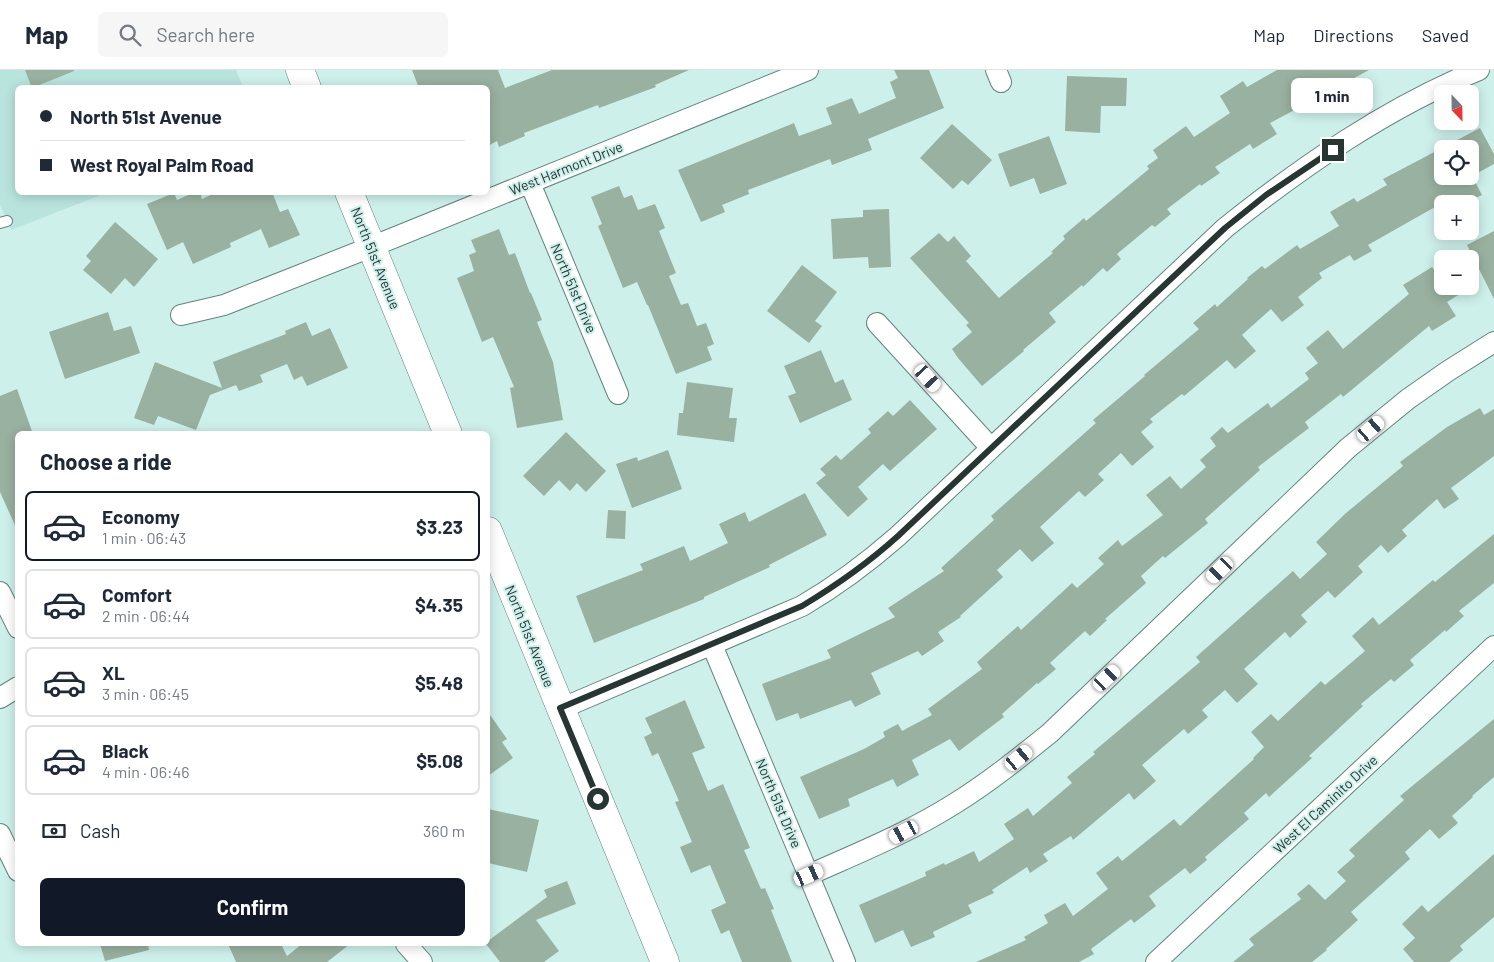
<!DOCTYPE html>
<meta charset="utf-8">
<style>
body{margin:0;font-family:Barlow,sans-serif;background:#f6f6f7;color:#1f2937;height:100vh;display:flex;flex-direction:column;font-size:19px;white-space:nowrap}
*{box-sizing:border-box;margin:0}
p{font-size:16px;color:#747a83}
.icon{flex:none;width:28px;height:28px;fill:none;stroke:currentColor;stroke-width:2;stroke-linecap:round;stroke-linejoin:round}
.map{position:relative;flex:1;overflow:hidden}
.side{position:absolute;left:15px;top:361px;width:475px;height:515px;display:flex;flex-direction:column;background:#fff;border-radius:8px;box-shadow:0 2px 12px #0003}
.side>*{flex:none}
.guide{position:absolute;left:15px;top:15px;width:475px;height:110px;border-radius:8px;box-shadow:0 2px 12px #0003;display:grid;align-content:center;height:110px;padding:0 25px;background:#fff}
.needle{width:32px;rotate:158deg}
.buttons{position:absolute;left:1434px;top:15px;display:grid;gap:10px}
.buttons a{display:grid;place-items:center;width:45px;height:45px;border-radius:8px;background:#fff;box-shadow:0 2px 12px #0003;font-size:25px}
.end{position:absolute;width:22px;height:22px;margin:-11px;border:6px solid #273533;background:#fff;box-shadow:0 0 0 2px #fff}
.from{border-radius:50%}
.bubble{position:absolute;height:35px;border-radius:8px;background:#fff;box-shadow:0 2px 12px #0003;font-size:16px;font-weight:700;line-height:35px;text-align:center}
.car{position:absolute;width:15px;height:30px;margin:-15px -8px;border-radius:6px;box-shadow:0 0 4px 1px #0007;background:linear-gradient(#fff 24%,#345 0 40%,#fff 0 76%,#345 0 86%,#fff 0)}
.guide b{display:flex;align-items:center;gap:18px;height:48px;font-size:19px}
.guide b+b{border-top:1px solid #e0e1e3}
.guide i{width:12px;height:12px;background:#1f2937}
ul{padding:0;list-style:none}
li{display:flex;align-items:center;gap:15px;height:70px;margin:0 10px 8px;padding:0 15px;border:2px solid #e0e1e3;border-radius:8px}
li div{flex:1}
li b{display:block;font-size:19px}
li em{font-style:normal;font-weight:700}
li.on{border-color:#111827}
li>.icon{width:45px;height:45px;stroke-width:1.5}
h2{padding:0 25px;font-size:22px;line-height:60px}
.pay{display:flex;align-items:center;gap:12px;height:55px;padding:0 25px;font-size:19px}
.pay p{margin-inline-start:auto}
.button{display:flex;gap:10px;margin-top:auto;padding:10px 25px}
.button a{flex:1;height:58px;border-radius:8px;background:#111827;color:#fff;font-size:20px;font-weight:700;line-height:58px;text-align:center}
header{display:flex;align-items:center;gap:30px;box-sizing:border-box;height:70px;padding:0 25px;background:#fff;border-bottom:1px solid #e0e1e3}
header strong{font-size:24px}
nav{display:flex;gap:28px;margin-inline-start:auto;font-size:18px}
.search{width:350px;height:45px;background:#f6f6f7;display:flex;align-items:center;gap:12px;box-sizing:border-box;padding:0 18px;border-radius:8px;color:#747a83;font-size:19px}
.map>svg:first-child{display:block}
</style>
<header>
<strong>Map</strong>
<div class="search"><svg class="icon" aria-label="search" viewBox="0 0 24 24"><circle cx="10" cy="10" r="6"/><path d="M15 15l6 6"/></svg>Search here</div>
<nav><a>Map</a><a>Directions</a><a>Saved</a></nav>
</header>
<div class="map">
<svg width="1494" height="892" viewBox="0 0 1494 892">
<rect width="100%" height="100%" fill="#cef0eb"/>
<path fill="#b9e4de" d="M0,0H236L243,17L18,18V122L106,123L11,160L0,134Z"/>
<g fill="#99b1a1" fill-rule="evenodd">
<path d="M25,0H74V1L32,18Z"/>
<path d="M412,0H498L505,18L552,0H689L655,15L656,17L599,38L598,35L524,63L525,66L499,77L497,71L488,76V18H419Z"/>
<path d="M894,0H929L944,38L868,69L872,80L832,95L830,89L748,120L749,124L722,135L725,142L701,152L678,100L794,53L799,66L832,54L826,38L852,28L859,44L896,28L890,12L898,8Z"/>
<path d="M1277,0H1369L1327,23L1330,28L1309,40L1306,34L1270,53L1277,64L1253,79L1250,74L1215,97L1220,103L1201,116L1200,114L1167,139L1171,144L1155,157L1152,155L1117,184L1121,189L1107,202L1103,198L1083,217L1082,215L1049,243L1056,252L1023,280L1024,281L982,316L958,288L952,279L972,262L966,255L969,253L910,188L939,163L948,172L954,166L971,186L966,191L999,228L1053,183L1051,182L1065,169L1063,166L1084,148L1086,151L1149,99L1147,96L1158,88L1153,80L1186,56L1194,67L1230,43L1220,26L1243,11L1247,17Z"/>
<path d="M1067,6L1127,8L1126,36H1101L1100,63L1065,61Z"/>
<path d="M952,54L992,90L968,115L962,110L953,119L920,88Z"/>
<path d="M1480,58L1494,84V94L1472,106L1482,125L1464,134H1455L1452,128L1444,132L1442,128V133L1368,175L1372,181L1354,191L1350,185L1319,203L1322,208L1298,227L1304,235L1282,252L1271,239L1242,265L1256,281L1235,299L1227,290L1184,326L1182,324L1150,349L1153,352L1141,362L1154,377L1132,396L1121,383L1098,404L1104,410L1085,427L1079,421L1040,457L1054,473L1032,492L1020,479L997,500L1003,507L960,546L961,547L938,562L944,571L922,586L918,581L871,603L881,624L855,637L851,630L800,649L798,643L776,651L762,614L831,588L827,580L895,547L888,538L944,501L941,498L994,450L991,446L1096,353L1093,350L1145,306L1144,305L1199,259L1193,253L1215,234L1217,237L1248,209L1247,208L1262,196L1265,199L1297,175L1300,179L1339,156L1330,142L1354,128L1357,132L1387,115L1383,109ZM1442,79H1470V106H1442Z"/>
<path d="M1049,66L1067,114L1040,124L1034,108L1010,117L998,84Z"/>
<path d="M619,116L624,128L632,125L638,140L655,134L665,158L659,161L676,203L669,206L681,235L688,233L697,256L706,253L714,274L707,277L712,290L676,304L648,235H647L637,212L623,218L598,156L602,154L591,127Z"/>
<path d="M195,122H200L202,129L217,122H272L280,142L288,139L300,165L269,178L261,159L230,173L231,177L193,194L183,172L167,180L147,134L174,123L177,130Z"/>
<path d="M889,139L891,197L869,198L868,187L833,189L831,149L863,147V140Z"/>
<path d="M115,152L158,189L134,217L125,208L111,224L83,200L91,191L86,186Z"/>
<path d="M499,159L509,185L515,183L530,223H531L542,250L537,252L553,292L563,350L517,358L510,318L514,317L493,267L482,272L457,208L474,201L469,185L476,182L471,170Z"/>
<path d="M1494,161V229L1467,175Z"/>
<path d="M802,195L837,222L815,251L822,256L809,273L767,241Z"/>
<path d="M1432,197L1437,203L1442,200V216H1473L1447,232L1456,246L1432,261L1429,256L1343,327L1341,324L1305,352L1309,358L1258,397L1260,400L1205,449L1208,453L1165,488L1163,486L1141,506L1146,513L1105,549L1107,550L1090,566L1085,561L1050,593L1056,599L1038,614L1037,613L1002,644L1004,647L959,681L950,669L912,690L919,705L897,717L893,709L848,729L850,736L819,749L800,707L864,679L885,667L883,662L898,654L902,661L932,645L928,639L982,599L977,592L1018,556L1021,560L1072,513L1077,518L1104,494L1098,488L1118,470L1122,476L1163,445L1146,425L1170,406L1181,419L1206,397L1200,390L1216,376L1210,368L1222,357L1228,363L1268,333L1271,338L1309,309L1305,303L1318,293L1306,278L1328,260L1343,279L1409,224L1403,215Z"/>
<path d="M108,242L114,261L131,256L140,283L65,309L49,262Z"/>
<path d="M306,252L312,266L330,258L348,298L307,316L302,306L294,310L287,294L260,305L263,312L239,321L236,315L210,325L196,360L158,346L154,355L134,348L155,292L222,318L213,292L286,264L285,261Z"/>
<path d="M821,280L835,313L843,309L852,330L800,353L788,326L796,323L784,296Z"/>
<path d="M687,312L733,318L729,348H737L734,372L677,365L679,343H683Z"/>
<path d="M17,319L33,364H18V462L0,422V326Z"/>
<path d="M910,330L937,359L890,401L883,394L858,417L868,429L848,447L816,413L826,405L820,399L836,385L841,390L871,363L868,359L888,341L893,346Z"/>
<path d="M1480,338L1484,345L1494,339V386L1451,418L1459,429L1444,439L1437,429L1402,460L1407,466L1388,483L1381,475L1358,496L1363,502L1335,528L1328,521L1301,545L1307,552L1290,568L1285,562L1244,599L1258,614L1237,633L1225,620L1202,640L1208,647L1188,664L1184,659L1142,695L1156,711L1134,730L1129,723L1073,770L1071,766L1043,784L1048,791L1030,803L1027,797L992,820L994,823L968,835L972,843L933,862L935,867L911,877L903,860L875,873L859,835L926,806L925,802L944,793L945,795L974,781L979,792L1014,769L1004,754L1028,738L1033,746L1072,713L1067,707L1095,684L1093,682L1200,592L1196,587L1293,501L1300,509L1327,484L1316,472L1346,443L1403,396L1400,392L1447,357Z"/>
<path d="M566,362L606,401L586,422L577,413L570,421L559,410L544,426L523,406Z"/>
<path d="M668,380L682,419L632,438L616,394L637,387L638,391Z"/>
<path d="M805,423L827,465L769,495L770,497L704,527V529L594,573L576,526L643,500L640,494L684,476L690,491L728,473L719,454L745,442L749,452Z"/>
<path d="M608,440L626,441L625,469L606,468Z"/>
<path d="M1494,464V513L1459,541L1464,546L1446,562L1445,560L1410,590L1414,595L1394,612L1391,609L1361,634L1363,636L1309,686L1312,688L1269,727L1266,723L1244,743L1249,749L1205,787L1207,790L1190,804L1185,798L1149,826L1156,836L1134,853L1131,849L1091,879L1094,884L1079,892H976L1026,870L1024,867L1048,853L1044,845L1065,833L1073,846L1108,819L1096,803L1118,786L1122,791L1174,749L1180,756L1254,689L1253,688L1264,677L1251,662L1271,644L1278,651L1321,611L1325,615L1365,581L1352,566L1373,547L1379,555L1433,510L1435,512Z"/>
<path d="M685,630L705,678L692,683L708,721L723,714L750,778L744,780L761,819L765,818L774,839L771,840L792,892H742L729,860L721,864L711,840L726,833L710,795L691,803L680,777L692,772L675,732L679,731L658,683L652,686L644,667L652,663L645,648Z"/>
<path d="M488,642L507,669L502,672L513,688L488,706Z"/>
<path d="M1494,649V707L1472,726L1473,727L1452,746L1458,753L1439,769L1430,759L1405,782L1410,789L1351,842L1358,850L1326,879L1327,880L1312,892H1233L1254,875L1249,869L1301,829L1297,824L1309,814L1325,830L1346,811L1337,802L1355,786L1349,780L1404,730L1400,726Z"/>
<path d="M488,739L539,750L527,802L488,793Z"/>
<path d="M1494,784V847L1460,876L1463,880L1449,892H1414L1403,879L1415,868L1402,854L1422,835L1428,842Z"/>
<path d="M567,811L576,834L536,850L559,881L544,892H500L486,874L488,871L547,827L544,820Z"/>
<path d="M100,874H148L149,880L105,891Z"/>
<path d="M228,874H281L287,886L302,874H350L327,892H236Z"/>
</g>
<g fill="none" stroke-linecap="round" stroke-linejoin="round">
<g stroke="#64837f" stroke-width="12">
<path id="service" d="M0,153L7,151"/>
</g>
<g stroke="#64837f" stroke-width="22">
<g id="minor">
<path d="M996,0L1001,12"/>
<path d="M530,113L618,324"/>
<path d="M181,245L224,235L371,177L808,0"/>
<path d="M877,253L991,378"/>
<path d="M0,522L18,558"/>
<path d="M712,575L845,892"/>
<path d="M0,628L18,617"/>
<path d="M560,639L802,536C838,515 866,494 898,466L1225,158C1303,96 1386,38 1479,0"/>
<path d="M0,764L18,801"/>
<path d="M809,805C858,783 908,763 954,734C988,713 1019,688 1050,663L1348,378L1408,329L1448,301L1494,272"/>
<path d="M406,874L422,892"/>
<path d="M1156,892L1494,576"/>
</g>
</g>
<g stroke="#64837f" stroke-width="29">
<g id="primary">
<path d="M300,0L307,18"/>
<path d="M349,122L448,364"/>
<path d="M488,461L665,892"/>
</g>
</g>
<use href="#service" stroke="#fff" stroke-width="10"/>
<use href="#minor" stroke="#fff" stroke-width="20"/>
<use href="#primary" stroke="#fff" stroke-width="28"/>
</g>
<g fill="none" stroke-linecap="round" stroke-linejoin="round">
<path stroke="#273533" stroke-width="6" d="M598,729L560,638L802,536C837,515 867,494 898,466L1225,158L1266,125L1333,80"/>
</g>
<g text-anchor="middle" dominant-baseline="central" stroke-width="4" stroke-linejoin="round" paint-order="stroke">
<g font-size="14" fill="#273533" stroke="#cef0eb">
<text transform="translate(566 98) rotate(-22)">West Harmont Drive</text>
<text transform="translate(376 188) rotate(68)">North 51st Avenue</text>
<text transform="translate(574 218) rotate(67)">North 51st Drive</text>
<text transform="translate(530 566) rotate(68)">North 51st Avenue</text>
<text transform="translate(779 733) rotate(67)">North 51st Drive</text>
<text transform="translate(1325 734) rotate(-43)">West El Caminito Drive</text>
</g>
</g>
</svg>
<div class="buttons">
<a><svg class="needle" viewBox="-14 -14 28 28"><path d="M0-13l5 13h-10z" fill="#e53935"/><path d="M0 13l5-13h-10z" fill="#747a83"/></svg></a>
<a><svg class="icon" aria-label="locate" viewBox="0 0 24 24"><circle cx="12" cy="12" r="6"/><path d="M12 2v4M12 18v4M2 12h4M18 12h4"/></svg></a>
<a>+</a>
<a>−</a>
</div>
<i class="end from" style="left:598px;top:729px"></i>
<i class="end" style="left:1333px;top:80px"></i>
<div class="bubble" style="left:1291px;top:8px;width:82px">1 min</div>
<i class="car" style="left:928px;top:308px;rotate:138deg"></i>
<i class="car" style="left:1371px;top:359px;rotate:49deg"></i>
<i class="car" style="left:1220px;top:500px;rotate:226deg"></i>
<i class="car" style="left:1107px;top:608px;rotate:47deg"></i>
<i class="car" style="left:1019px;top:688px;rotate:50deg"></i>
<i class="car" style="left:904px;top:762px;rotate:242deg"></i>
<i class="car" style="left:809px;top:805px;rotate:66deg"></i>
<div class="guide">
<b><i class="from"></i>North 51st Avenue</b>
<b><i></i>West Royal Palm Road</b>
</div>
<section class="side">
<h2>Choose a ride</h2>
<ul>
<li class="on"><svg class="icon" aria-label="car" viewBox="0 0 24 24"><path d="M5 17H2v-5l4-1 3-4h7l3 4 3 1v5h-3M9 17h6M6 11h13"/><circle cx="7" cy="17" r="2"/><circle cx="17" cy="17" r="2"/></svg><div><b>Economy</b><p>1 min · 06:43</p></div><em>$3.23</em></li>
<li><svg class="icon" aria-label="car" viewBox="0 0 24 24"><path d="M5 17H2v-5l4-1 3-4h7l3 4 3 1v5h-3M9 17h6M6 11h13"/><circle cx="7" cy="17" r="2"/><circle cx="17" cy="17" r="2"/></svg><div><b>Comfort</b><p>2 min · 06:44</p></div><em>$4.35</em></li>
<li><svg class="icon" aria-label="car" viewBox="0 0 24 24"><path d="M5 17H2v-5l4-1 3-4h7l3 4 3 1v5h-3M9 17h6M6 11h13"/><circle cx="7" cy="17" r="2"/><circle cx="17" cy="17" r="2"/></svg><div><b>XL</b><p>3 min · 06:45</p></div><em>$5.48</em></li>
<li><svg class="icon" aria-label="car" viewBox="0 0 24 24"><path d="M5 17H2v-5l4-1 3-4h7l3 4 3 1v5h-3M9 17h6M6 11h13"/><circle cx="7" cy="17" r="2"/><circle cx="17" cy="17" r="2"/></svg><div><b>Black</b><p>4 min · 06:46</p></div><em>$5.08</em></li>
</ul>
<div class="pay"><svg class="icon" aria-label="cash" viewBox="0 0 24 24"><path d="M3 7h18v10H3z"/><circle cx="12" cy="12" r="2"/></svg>Cash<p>360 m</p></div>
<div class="button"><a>Confirm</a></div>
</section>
</div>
